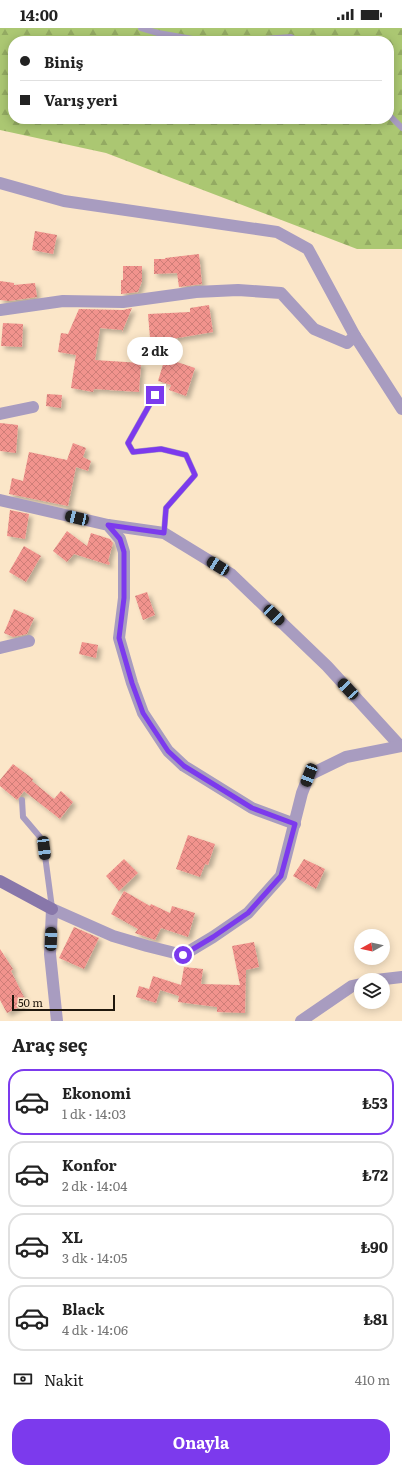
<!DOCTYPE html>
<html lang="tr">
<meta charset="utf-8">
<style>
body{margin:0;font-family:Literata,serif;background:#f6f6f6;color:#222;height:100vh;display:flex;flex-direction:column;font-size:15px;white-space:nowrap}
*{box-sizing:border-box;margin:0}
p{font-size:13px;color:#767676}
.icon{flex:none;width:22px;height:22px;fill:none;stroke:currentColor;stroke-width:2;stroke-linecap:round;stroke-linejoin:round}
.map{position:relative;height:993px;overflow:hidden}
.sheet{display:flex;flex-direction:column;background:#fff;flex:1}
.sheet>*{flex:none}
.top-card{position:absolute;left:8px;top:8px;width:386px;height:88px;border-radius:16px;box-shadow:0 2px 10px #0003;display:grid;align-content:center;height:88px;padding:0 12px;background:#fff}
.needle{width:26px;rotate:262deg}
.tools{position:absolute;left:354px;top:901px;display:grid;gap:8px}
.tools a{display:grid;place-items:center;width:36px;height:36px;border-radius:50%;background:#fff;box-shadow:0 2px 10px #0003;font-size:20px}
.scale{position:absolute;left:12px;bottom:10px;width:103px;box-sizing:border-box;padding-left:4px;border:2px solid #1f170c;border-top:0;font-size:11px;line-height:14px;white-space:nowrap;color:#1f170c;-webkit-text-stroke:3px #fbe6c8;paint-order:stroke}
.end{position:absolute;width:18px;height:18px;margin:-9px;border:5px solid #7c3aed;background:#fff;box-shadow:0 0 0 2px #fff}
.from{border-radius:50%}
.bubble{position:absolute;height:28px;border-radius:14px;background:#fff;box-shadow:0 2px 10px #0003;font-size:13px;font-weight:700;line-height:28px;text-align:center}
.car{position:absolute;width:12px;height:24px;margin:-12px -6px;border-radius:5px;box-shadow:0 0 3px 1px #0007;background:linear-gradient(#222 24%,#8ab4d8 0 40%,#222 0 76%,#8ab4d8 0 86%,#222 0)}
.top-card b{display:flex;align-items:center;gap:14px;height:38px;font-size:15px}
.top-card b+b{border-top:1px solid #e0e0e0}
.top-card i{width:10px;height:10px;background:#222}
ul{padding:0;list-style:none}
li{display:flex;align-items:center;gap:12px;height:66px;margin:0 8px 6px;padding:0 4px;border:2px solid #e0e0e0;border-radius:16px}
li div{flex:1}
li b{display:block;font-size:15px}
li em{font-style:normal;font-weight:700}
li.active{border-color:#7c3aed}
li>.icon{width:36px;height:36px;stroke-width:1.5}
h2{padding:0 12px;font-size:18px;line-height:48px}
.pay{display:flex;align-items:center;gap:10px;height:44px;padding:0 12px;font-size:15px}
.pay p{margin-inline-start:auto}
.button{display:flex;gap:8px;margin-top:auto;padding:8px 12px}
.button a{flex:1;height:46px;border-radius:16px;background:#7c3aed;color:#fff;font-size:16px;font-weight:700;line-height:46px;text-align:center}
.status{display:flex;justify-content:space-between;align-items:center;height:28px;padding:0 20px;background:#fff;direction:ltr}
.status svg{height:11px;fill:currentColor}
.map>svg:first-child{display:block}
</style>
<div class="status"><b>14:00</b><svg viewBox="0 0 49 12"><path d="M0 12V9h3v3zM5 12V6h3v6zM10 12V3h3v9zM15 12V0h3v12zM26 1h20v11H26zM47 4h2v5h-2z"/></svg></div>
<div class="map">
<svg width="402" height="993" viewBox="0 0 402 993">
<defs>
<pattern id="forest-firs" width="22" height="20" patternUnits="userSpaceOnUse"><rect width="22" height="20" fill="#abc772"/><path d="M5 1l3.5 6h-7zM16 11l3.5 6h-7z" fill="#93aa62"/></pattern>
<pattern id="building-cross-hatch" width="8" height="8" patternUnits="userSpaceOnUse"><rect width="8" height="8" fill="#f1938d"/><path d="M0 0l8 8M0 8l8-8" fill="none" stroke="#ce7e78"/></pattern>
<filter id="shadow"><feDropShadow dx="3.5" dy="3.5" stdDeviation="2" flood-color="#0004"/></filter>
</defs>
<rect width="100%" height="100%" fill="#fbe6c8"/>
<path fill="url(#forest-firs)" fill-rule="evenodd" d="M0,0H402V221H357L106,125L0,102ZM13,13H389V91H13Z"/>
<g fill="url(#building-cross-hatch)" filter="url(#shadow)">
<path d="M35,203L57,207L53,226L32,222Z"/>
<path d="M199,226L202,256L179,259L177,245L154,246V231H165V230Z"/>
<path d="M123,238H142V253L138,264L121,266V252H123Z"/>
<path d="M0,253L14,255V257L35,255L37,269L9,273L0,272Z"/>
<path d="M209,277L213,304L172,311V309L150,310L148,286L190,284V280Z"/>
<path d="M132,280L122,304V302L100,300L95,332L141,335L139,364L94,361L93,364L71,360L76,327L58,324L61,305L68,306L79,281L123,282Z"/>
<path d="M3,295L23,296L22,319L1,318Z"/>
<path d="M165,330L195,340L186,368L169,362L171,357L158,353Z"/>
<path d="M47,366L62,367L61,380L46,378Z"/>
<path d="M0,395L18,397L16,425L0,423Z"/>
<path d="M73,415L86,420L83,429L91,433L88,443L76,439L68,478L9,466L12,450L23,453L29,424L67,432Z"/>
<path d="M10,482L29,486L25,511L7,508Z"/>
<path d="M67,503L87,518L91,505L110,511L113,515L108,533L110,535L109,537L74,526L67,534L53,523Z"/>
<path d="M24,518L41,528L26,554L9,544Z"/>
<path d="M147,564L155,587L143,592L135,568Z"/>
<path d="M14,581L34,590L27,606L13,609L4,605Z"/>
<path d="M82,614L98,617L96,630L79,626Z"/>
<path d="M13,736L33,751L32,753L54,771L61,763L73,774L60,791L24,763L17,772L0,758V752Z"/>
<path d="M188,807L215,816L208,837L205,836L200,849L176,841Z"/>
<path d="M124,831L138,845L119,863L106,848Z"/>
<path d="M304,831L325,841L316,861L293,848Z"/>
<path d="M124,863L150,878L151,876L170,885L172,878L195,885L188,909L161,900L155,912L135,905L138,901L111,886Z"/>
<path d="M74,899L99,910L84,941L59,930Z"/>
<path d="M254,914L259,939L246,942L245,985L217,984V979L178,974L179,968L160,962L156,975L136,969L139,958L149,961L153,948L181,957L184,939L203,941L201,956L240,957L232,918Z"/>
<path d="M0,921L13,941L11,943L27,975L7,985L0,972Z"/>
</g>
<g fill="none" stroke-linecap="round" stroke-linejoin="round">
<g stroke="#a89cc0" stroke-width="6">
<path d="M141,0L158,5L204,13"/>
<path d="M238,13L291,9L298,13"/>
<path d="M389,87L402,100"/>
<path d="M155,367L128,415L133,424L161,421L186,427L195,447L166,480L164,505"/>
<path d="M22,772L23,789L40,809L44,820L52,880"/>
</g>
<g stroke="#a89cc0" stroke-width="12">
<path d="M0,155L64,173L277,204L308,221L355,308L402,381"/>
<path d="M0,282L63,273L123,274L196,264L238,262L281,265L314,301L347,315L355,308"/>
<path d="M0,386L33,379"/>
<path d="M0,472L108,497L120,511L124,524V570L119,610L132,655L143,685L168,723L184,738L252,780L295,796"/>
<path d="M108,497L164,505L231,546L327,638L400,718"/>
<path d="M0,620L29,613"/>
<path d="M376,952L402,949"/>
<path d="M57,993L50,926L52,881L113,908L147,918L183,927L213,909L248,885L281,848L302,765L309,747L346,729L402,718"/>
<path d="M301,993L352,958L361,956"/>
</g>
<path stroke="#87a" stroke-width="12" d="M0,853L52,881"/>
</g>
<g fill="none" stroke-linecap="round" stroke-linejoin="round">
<path stroke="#7c3aed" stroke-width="5" d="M155,367L128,415L133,424L161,421L186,427L195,447L166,480L164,505L108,497L120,511L124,524V570L119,610L132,655L143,685L168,723L184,738L252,780L295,796L281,848L248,885L213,909L183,927"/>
</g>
</svg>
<div class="tools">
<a><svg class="needle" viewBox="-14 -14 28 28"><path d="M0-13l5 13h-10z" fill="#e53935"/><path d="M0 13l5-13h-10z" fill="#767676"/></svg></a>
<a><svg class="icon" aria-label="layers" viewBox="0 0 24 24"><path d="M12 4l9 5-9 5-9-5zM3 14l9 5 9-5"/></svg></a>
</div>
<div class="scale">50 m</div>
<i class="end from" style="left:183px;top:927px"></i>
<i class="end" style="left:155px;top:367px"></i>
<div class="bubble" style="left:127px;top:309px;width:56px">2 dk</div>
<i class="car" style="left:77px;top:490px;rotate:283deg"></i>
<i class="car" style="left:218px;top:538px;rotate:302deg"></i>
<i class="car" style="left:274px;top:587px;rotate:134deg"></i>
<i class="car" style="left:348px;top:661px;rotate:317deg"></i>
<i class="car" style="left:309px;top:747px;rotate:201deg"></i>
<i class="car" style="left:44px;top:820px;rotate:173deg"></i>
<i class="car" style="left:51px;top:911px;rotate:2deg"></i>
<div class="top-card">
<b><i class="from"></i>Biniş</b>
<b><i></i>Varış yeri</b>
</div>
</div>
<section class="sheet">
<h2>Araç seç</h2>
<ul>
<li class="active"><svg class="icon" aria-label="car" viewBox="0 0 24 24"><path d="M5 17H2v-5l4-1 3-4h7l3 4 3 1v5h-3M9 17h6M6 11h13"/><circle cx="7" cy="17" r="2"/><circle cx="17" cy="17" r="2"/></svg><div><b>Ekonomi</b><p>1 dk · 14:03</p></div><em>₺53</em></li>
<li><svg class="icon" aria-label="car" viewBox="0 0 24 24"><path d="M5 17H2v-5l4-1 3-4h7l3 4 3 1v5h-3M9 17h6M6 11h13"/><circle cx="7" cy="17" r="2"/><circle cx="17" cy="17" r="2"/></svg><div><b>Konfor</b><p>2 dk · 14:04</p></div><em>₺72</em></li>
<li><svg class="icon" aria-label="car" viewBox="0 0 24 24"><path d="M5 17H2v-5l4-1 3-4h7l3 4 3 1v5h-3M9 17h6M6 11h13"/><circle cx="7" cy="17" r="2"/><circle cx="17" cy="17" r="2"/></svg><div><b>XL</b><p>3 dk · 14:05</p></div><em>₺90</em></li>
<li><svg class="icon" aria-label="car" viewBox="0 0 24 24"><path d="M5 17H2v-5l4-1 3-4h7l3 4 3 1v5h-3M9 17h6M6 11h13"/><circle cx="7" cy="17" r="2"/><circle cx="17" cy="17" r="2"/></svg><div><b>Black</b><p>4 dk · 14:06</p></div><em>₺81</em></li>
</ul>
<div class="pay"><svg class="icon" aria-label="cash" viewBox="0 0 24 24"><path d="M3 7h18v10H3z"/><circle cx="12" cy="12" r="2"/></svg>Nakit<p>410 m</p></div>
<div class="button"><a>Onayla</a></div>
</section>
